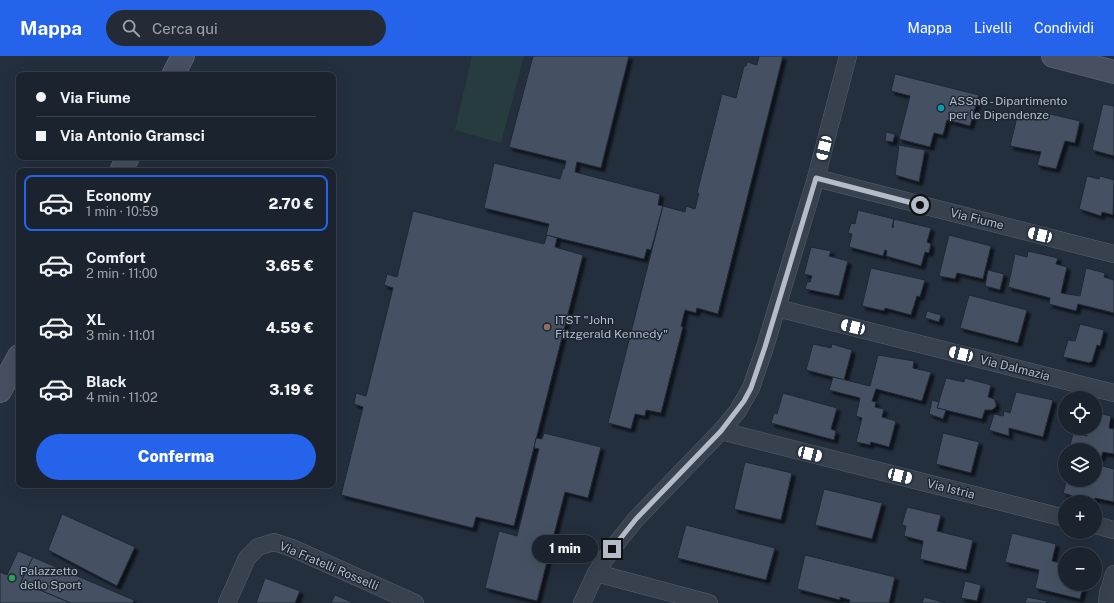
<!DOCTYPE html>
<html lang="it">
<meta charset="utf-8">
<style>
body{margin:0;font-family:"Public Sans",sans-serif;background:#242b36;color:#f1f3f6;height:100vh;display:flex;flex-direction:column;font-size:15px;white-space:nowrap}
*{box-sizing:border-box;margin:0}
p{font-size:13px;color:#a0a4aa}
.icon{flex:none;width:22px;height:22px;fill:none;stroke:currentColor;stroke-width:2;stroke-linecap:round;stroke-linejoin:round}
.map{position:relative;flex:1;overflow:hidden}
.sheet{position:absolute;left:16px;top:112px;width:320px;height:320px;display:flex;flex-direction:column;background:#1b232e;border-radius:8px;box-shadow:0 4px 16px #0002,0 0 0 1px #39404a}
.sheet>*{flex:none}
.top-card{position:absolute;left:16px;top:16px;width:320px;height:88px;border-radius:8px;box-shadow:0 4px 16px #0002,0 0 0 1px #39404a;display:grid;align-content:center;height:88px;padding:0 20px;background:#1b232e}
.fabs{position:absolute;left:1058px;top:335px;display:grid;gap:8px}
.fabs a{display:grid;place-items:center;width:44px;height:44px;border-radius:50%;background:#1b232e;box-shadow:0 4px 16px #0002,0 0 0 1px #39404a;font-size:20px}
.end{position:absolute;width:18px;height:18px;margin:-9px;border:5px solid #b4bcc9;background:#111;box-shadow:0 0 0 2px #111}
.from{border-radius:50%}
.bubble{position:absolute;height:28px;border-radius:14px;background:#1b232e;box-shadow:0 4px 16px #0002,0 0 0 1px #39404a;font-size:13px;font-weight:800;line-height:28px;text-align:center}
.car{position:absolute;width:12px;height:24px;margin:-12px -6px;border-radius:5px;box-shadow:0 0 3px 1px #0007;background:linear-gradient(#fff 24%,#345 0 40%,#fff 0 76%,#345 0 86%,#fff 0)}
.top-card b{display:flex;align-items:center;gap:14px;height:38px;font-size:15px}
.top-card b+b{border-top:1px solid #39404a}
.top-card i{width:10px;height:10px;background:#f1f3f6}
ul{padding:7px 0 0;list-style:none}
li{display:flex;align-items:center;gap:12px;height:56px;margin:0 8px 6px;padding:0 12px;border:2px solid transparent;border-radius:8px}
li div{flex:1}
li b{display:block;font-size:15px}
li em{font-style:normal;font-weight:800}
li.active{border-color:#2563eb}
li>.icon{width:36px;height:36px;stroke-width:1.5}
.button{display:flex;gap:8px;margin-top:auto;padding:8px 20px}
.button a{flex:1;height:46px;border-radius:24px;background:#2563eb;color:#fff;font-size:16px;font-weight:800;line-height:46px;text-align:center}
header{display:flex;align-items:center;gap:24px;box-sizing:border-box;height:56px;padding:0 20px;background:#2563eb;color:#fff}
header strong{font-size:19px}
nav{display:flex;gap:22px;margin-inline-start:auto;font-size:14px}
.search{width:280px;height:36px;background:#242b36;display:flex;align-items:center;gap:10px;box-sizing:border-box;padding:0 14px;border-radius:22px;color:#a0a4aa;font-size:15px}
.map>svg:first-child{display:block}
</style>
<header>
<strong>Mappa</strong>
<div class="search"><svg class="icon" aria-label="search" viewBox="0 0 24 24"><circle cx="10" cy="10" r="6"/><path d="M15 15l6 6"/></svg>Cerca qui</div>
<nav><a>Mappa</a><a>Livelli</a><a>Condividi</a></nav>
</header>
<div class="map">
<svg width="1114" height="547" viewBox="0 0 1114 547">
<defs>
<filter id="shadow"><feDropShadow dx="3.5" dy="3.5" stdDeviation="1" flood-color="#0009"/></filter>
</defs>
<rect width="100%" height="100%" fill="#242f3e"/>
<path fill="#263c3f" d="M472,0H524L501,87L455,74Z"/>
<g fill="#455162" stroke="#1f2835" filter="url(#shadow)">
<path d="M533,0H629L601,112L577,106L575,116L660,138L658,149L663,150L651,194L647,193L644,203L546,179L549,168L484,152L494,107L560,123L563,113H564L566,105L509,91Z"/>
<path d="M759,0H783L718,258L697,252L696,257L685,254L681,270L683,271L661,357L646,354L645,360L635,358L631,373L608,367L663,150L685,156L686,150L695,153L699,137H697L722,38L736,42L744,10H746L747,6L757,9Z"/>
<path d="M895,18L979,39L970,70L947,64L943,79L934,77L930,91L899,83L910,40L891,35Z"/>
<path d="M1103,48L1114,50V100L1092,94Z"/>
<path d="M1018,57L1048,63L1050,58L1080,65L1075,87L1065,85L1056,113L1037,109L1041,96L1010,90Z"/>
<path d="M886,76L895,78L893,86L885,85Z"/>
<path d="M899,89L925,94L919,126L895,119Z"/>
<path d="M1087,120L1099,123L1100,120L1114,124L1113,159L1102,156L1101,160L1079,153Z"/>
<path d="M858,154L894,163L892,171L893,172L894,163L931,172L927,186L931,188L929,197L925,196L921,210L886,200L887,195L885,194L883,200L849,191L852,178L848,177L851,167L855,168Z"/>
<path d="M413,155L544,188L547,179L557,182L555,191L583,199L514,470L476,461L473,472L341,439L363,351L354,348L356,337L366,340L393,232L384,229L387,218L397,221Z"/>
<path d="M949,179L991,190L983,223L957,217L955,223L939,220Z"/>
<path d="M811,191L831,195L829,200L848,205L839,240L805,233L807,226H810L812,220L804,218Z"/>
<path d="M1028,195L1058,202L1056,208L1067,211L1061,237L1080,240L1086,212L1105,217L1104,221L1114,224V257L1078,248L1076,255L1049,248L1050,242L1008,231L1015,198L1027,201Z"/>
<path d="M871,212L925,224L920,241L917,240L911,259L885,252L884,255L862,250Z"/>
<path d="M988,214L1004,218L1000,234L985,230Z"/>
<path d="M969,239L1027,254L1018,287L960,272Z"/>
<path d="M927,255L941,259L939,266L925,262Z"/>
<path d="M1080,268L1104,274L1100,290L1097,289L1092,306H1090V307L1063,301L1068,284L1075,285Z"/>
<path d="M813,288L831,292L832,288L852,294L844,324L806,314Z"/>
<path d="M878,299L914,305L913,312L931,316L922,345L876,333L872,345L876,346L875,351L884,353L882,361L896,365L889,391L871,386L870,389L856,386L862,362L856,360L860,342L829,334L833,321L870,330Z"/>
<path d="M946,322L964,326L965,322L991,329L988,341L994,343L996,347V351L992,354H985L982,363L937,352Z"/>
<path d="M1016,336L1053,344L1043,381L1009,372V380L989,374L994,358L1003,360L1004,355L1010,357Z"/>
<path d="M783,337L837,352L831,373L836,375L834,384L771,367L774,357L777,358Z"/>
<path d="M932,344L939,346L937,352L946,354L943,363L929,358Z"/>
<path d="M1095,356L1111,360L1109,372L1114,373V398L1103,396L1101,402L1095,400V394H1069L1073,377L1087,380V379L1079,376L1081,372H1095Z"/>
<path d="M544,377L601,391L588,442L565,436L537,545L485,532L499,475L517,480L539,393L534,392L536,382L542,383Z"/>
<path d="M943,377L979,386L971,417L936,408Z"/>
<path d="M745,406L792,417L781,464L734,453Z"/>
<path d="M1095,408L1114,413V446L1095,442L1092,446L1063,437L1067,424H1095Z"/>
<path d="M824,433L882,447L872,483L815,469Z"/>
<path d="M907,451L941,459L937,475L973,484L966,514L920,503L923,485L904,480L906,470L902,469Z"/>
<path d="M62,458L135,491L117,530L48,494Z"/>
<path d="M686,469L775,492L766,524L677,502Z"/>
<path d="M1012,477L1056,488L1052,505L1065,508V528H1084L1080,543L1035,532L1039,514L1005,506Z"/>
<path d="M18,495L33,501L21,526L71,547H0V516L7,519Z"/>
<path d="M805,499L895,521L889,547H849L850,544L840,541V544L797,533Z"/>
<path d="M33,501L49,508L134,544L133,547H71L21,526Z"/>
<path d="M265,522L300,535L295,547H256Z"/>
<path d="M965,525L981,529L977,545L961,542Z"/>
<path d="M335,539L354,547H331Z"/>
<path d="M924,541L946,547H922Z"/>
<path d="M1027,541L1047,545L1046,547H1025Z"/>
</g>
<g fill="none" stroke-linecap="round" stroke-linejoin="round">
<g stroke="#565f6c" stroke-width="18">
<g id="street">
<path d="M816,122L1114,198"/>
<path d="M777,252L1114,337"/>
<path d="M721,375L1065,462"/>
<path d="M1095,469L1114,474"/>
<path d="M596,517L709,547"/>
<path d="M227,547L247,502L258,491L274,486L292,492L415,547"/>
<path d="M582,547L596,517L612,493L636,463L721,375L737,356L751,332L765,291L816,122L848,0"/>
<path d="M1107,547L1108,537L1114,518"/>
</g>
</g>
<g stroke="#565f6c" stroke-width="24">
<g id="secondary">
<path d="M1053,0L1114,16"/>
<path d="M173,19L183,0"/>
<path d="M121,115L128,101"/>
<path d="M0,335L19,300"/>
</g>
</g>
<use href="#street" stroke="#38414e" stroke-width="17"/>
<use href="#secondary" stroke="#465061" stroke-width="22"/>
</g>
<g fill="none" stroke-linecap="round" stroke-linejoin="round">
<path stroke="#b4bcc9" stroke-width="5" d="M612,493L636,463L721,375L744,345L751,332L765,291L816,122L920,149"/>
</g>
<circle fill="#0f9aa8" stroke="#1d2633" stroke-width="1.5" cx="941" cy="52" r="4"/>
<circle fill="#8d6e63" stroke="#1d2633" stroke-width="1.5" cx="547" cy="271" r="4"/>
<circle fill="#2e9e5b" stroke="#1d2633" stroke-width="1.5" cx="12" cy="522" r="4"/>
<g text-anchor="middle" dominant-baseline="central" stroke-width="3" stroke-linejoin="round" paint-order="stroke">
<g font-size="12" fill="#b4bcc9" stroke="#1d2633" text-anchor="start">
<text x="949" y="45">ASSn6 - Dipartimento<tspan x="949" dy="14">per le Dipendenze</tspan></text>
<text x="555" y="264">ITST "John<tspan x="555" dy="14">Fitzgerald Kennedy"</tspan></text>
<text x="20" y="515">Palazzetto<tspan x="20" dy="14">dello Sport</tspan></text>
</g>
<g font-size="12" fill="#b4bcc9" stroke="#1d2633">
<text transform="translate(977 163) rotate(14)">Via Fiume</text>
<text transform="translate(1015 312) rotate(14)">Via Dalmazia</text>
<text transform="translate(951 433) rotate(14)">Via Istria</text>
<text transform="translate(329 510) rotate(23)">Via Fratelli Rosselli</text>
</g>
</g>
</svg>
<div class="fabs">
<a><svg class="icon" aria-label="locate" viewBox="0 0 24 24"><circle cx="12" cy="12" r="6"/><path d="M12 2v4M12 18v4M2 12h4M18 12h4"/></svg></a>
<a><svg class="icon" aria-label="layers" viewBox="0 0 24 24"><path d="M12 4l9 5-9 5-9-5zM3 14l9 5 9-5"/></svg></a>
<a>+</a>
<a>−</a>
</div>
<i class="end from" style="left:920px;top:149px"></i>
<i class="end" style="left:612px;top:493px"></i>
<div class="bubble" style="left:532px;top:479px;width:66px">1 min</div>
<i class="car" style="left:824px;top:92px;rotate:194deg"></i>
<i class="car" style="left:1040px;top:179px;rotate:284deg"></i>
<i class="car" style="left:853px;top:271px;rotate:284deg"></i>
<i class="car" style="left:961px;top:298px;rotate:284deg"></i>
<i class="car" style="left:810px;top:398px;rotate:104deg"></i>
<i class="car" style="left:900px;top:420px;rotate:104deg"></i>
<div class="top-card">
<b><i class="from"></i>Via Fiume</b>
<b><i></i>Via Antonio Gramsci</b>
</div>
<section class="sheet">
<ul>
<li class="active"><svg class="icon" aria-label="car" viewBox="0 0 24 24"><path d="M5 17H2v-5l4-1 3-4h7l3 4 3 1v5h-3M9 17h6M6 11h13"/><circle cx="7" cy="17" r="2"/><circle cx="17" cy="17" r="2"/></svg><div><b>Economy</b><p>1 min · 10:59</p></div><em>2.70 €</em></li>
<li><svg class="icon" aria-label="car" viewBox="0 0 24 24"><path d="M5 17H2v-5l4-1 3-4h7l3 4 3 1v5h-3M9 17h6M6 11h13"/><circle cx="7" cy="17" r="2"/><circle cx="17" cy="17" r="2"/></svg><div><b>Comfort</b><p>2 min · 11:00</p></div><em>3.65 €</em></li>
<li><svg class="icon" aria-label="car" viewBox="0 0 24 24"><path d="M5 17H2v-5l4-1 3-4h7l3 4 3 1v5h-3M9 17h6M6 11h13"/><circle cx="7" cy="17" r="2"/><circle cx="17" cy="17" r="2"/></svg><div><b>XL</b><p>3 min · 11:01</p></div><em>4.59 €</em></li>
<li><svg class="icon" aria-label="car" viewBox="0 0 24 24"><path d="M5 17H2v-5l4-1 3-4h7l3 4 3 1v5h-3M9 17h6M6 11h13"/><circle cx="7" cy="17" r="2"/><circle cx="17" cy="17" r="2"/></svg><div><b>Black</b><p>4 min · 11:02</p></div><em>3.19 €</em></li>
</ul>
<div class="button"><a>Conferma</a></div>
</section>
</div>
